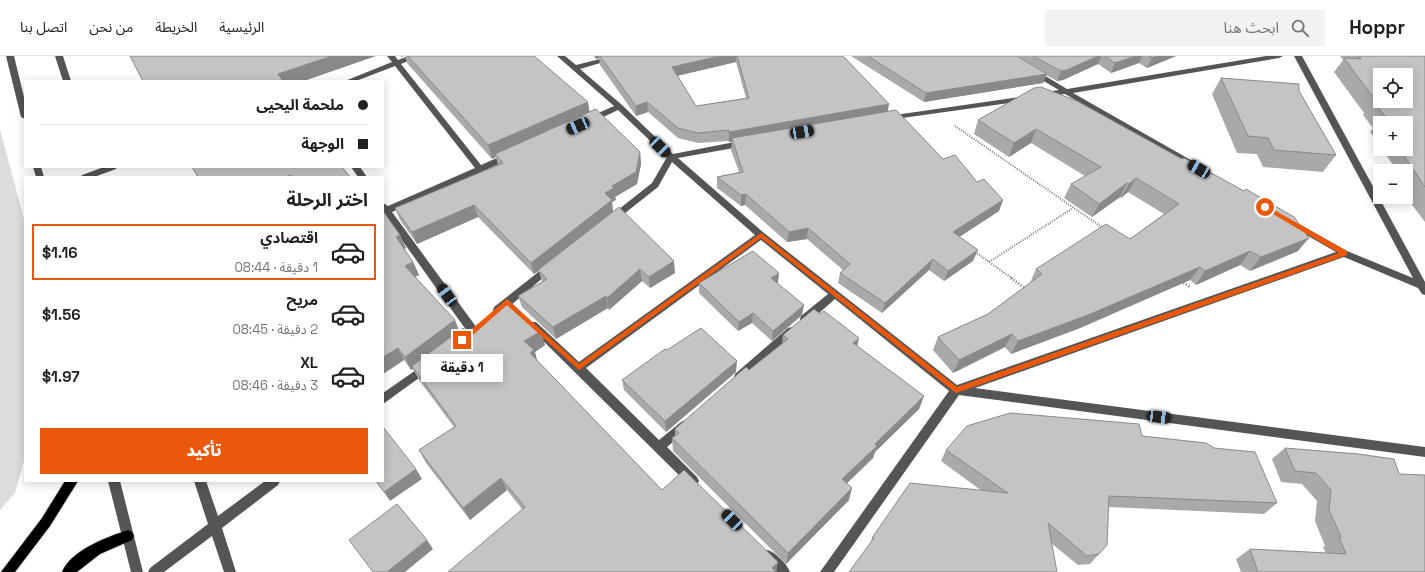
<!DOCTYPE html>
<html lang="ar">
<meta charset="utf-8">
<style>
body{margin:0;font-family:"Space Grotesk","Noto Sans Arabic",sans-serif;background:#f2f2f2;color:#202124;direction:rtl;height:100vh;display:flex;flex-direction:column;font-size:15px;white-space:nowrap}
*{box-sizing:border-box;margin:0}
p{font-size:13px;color:#757577}
.icon{flex:none;width:22px;height:22px;fill:none;stroke:currentColor;stroke-width:2;stroke-linecap:round;stroke-linejoin:round}
.map{position:relative;flex:1;overflow:hidden;direction:ltr}
.panel{position:absolute;left:24px;top:120px;width:360px;height:306px;display:flex;flex-direction:column;background:#fff;border-radius:0px;box-shadow:0 2px 10px #0003;direction:rtl}
.panel>*{flex:none}
.hud{position:absolute;left:24px;top:24px;width:360px;height:88px;border-radius:0px;box-shadow:0 2px 10px #0003;direction:rtl;display:grid;align-content:center;height:88px;padding:0 16px;background:#fff}
.controls{position:absolute;left:1373px;top:12px;display:grid;gap:8px}
.controls a{display:grid;place-items:center;width:40px;height:40px;border-radius:0px;background:#fff;box-shadow:0 2px 10px #0003;font-size:20px}
.end{position:absolute;width:18px;height:18px;margin:-9px;border:5px solid #ea580c;background:#fff;box-shadow:0 0 0 2px #fff}
.from{border-radius:50%}
.bubble{position:absolute;height:28px;border-radius:0px;background:#fff;box-shadow:0 2px 10px #0003;font-size:13px;font-weight:800;line-height:28px;text-align:center;direction:rtl}
.car{position:absolute;width:12px;height:24px;margin:-12px -6px;border-radius:5px;box-shadow:0 0 3px 1px #0007;background:linear-gradient(#222 24%,#8ab4d8 0 40%,#222 0 76%,#8ab4d8 0 86%,#222 0)}
.hud b{display:flex;align-items:center;gap:14px;height:38px;font-size:15px}
.hud b+b{border-top:1px solid #e0e0e0}
.hud i{width:10px;height:10px;background:#202124}
ul{padding:0;list-style:none}
li{display:flex;align-items:center;gap:12px;height:56px;margin:0 8px 6px;padding:0 8px;border:2px solid transparent;border-radius:0px}
li div{flex:1}
li b{display:block;font-size:15px}
li em{font-style:normal;font-weight:800}
li.on{border-color:#ea580c}
li>.icon{width:36px;height:36px;stroke-width:1.5}
h2{padding:0 16px;font-size:18px;line-height:48px}
.button{display:flex;gap:8px;margin-top:auto;padding:8px 16px}
.button a{flex:1;height:46px;border-radius:0px;background:#ea580c;color:#fff;font-size:16px;font-weight:800;line-height:46px;text-align:center}
header{display:flex;align-items:center;gap:24px;box-sizing:border-box;height:56px;padding:0 20px;background:#fff;border-bottom:1px solid #e0e0e0}
header strong{font-size:19px}
nav{display:flex;gap:22px;margin-inline-start:auto;font-size:14px}
.search{width:280px;height:36px;background:#f2f2f2;display:flex;align-items:center;gap:10px;box-sizing:border-box;padding:0 14px;border-radius:0px;color:#757577;font-size:15px}
.map>svg:first-child{display:block}
</style>
<header>
<strong>Hoppr</strong>
<div class="search"><svg class="icon" aria-label="search" viewBox="0 0 24 24"><circle cx="10" cy="10" r="6"/><path d="M15 15l6 6"/></svg>ابحث هنا</div>
<nav><a>الرئيسية</a><a>الخريطة</a><a>من نحن</a><a>اتصل بنا</a></nav>
</header>
<div class="map">
<svg width="1425" height="516" viewBox="0 0 1425 516">
<rect width="100%" height="100%" fill="#fff"/>
<path fill="#dcdcdc" d="M0,73L25,167V401L15,437L0,454Z"/>
<g fill="none" stroke-linecap="round" stroke-linejoin="round">
<g stroke="#dbdbdb" stroke-width="2">
<g id="major">
<path d="M65,425H78L50,470L15,516H1L42,462Z"/>
<path d="M128,474L132,476L134,480L132,484L100,498L77,516H62C71,494 107,481 128,474Z"/>
</g>
</g>
<g stroke="#777" stroke-width="2" stroke-dasharray="1 1.5" stroke-linecap="butt">
<path d="M955,70L1103,172"/>
<path d="M975,196L1013,223"/>
<path d="M989,206L1073,152"/>
</g>
<g stroke="#777" stroke-width="3" stroke-dasharray="1 2" stroke-linecap="butt">
<path d="M1011,222L1026,233"/>
<path d="M1181,225L1190,231"/>
</g>
<g fill="#555" fill-rule="evenodd">
<path d="M6,0H14L25,45V63L21,61Z"/>
<path d="M55,0H63L71,25H63Z"/>
<path d="M387,0H395L398,4L409,0H420L401,8L481,109L506,98L509,97L513,100L512,102L392,156L477,272L478,275L477,278H469L384,159H383V147L388,150L475,112L395,10L356,25H345L392,6Z"/>
<path d="M557,0H565L576,9L612,0H624L580,13L622,49L673,98L745,84L748,85L749,87L745,90L678,102L764,177L957,329L1336,196L1289,169L1287,167L1289,165L1292,164L1347,195L1413,222L1294,0H1302L1425,226V239L1422,238L1418,232L1344,201L975,332L1425,391V401L959,339L834,516H820L949,335L835,243L809,266H801L800,263L801,260L828,238L761,184L586,312L659,384L681,366L685,364L689,366L691,369L689,372L667,391L697,421L699,425L697,429L693,430L689,429L527,269L528,266H536L579,306L755,179L672,106L658,131L615,165H609L607,163L609,161L652,127L667,101L618,54L593,66H587V62L614,50Z"/>
<path d="M1266,0H1283L1279,2L1073,37L1196,107L1197,109L1193,112L1065,38L1042,41V37L1059,34L1030,17L1031,15H1037L1067,33Z"/>
<path d="M1027,40H1030V44L888,64L884,62L888,60Z"/>
<path d="M33,111H41L44,121H36Z"/>
<path d="M104,111H117L116,113L94,121H81L82,119Z"/>
<path d="M351,111H360L367,121H358Z"/>
<path d="M549,208L554,212L552,214L502,257H494L493,254L494,251L546,210Z"/>
<path d="M792,271L796,272L797,275L796,278L743,324L739,325L735,324L734,321L735,318L788,272Z"/>
<path d="M426,307L430,308L431,311L430,314L383,348V337Z"/>
<path d="M108,425H120L143,516H131Z"/>
<path d="M194,425H206L218,460L265,425H280L278,429L222,472L236,516H224L212,480L164,516H148L150,512L208,468Z"/>
<path d="M768,494C776,497 787,508 790,516H775L764,504L762,500L764,496Z"/>
</g>
<use href="#major" fill="#000" fill-rule="evenodd"/>
</g>
<g fill="#a9a9a9" fill-rule="evenodd">
<path d="M401,0H534L590,56L640,96L641,108L637,128L615,141L616,144L612,146L613,155L675,217L650,232L642,225L609,254L608,252L556,283L522,251L518,240L542,226L539,215L534,218L478,161L417,188L400,164L395,152L498,109L496,101L492,103L407,7L405,0L402,1Z"/>
<path d="M594,0H842L888,55L943,103L1003,144L999,155L959,181L973,205L944,225L929,214L882,257L838,227L840,217L843,214L807,183L787,186L745,149L741,150L717,132V121L739,116L731,94L732,86H729L728,85L698,87L678,82L648,56L636,60L600,9L599,2L596,3ZM736,6L746,42L696,50L677,20Z"/>
<path d="M851,0H1176L1147,12L1139,7L1111,17L1098,8L1063,24L1057,25L1046,19L1043,27L924,46Z"/>
<path d="M1340,0H1425V166L1410,146L1412,144L1406,134V115H1393L1391,112L1393,109L1382,93H1406V67H1380V90L1370,76L1373,72L1363,59L1364,57L1334,16L1343,4Z"/>
<path d="M1221,22L1299,35L1336,99L1323,116L1263,111L1257,98L1237,97L1212,38Z"/>
<path d="M1034,32L1298,195L1250,215L1240,209L1196,229L1190,224L1080,272L1011,298L1005,291L953,317L933,294L938,281L988,258L1030,227L1036,213L1130,183L1164,158L1128,136L1121,142L1120,141L1092,161L1064,142L1071,128L1085,120L1031,87L1009,101L974,78L978,64Z"/>
<path d="M400,179L406,192L404,193L413,206L419,219L415,221L459,275L468,277L545,289L535,296L537,305L662,434L778,506L776,516L522,453L507,434L470,464L426,407L419,394L454,371L419,324L413,313L411,314L404,304L383,318Z"/>
<path d="M699,227H778L777,228L802,259L772,285L752,267L738,275L699,237Z"/>
<path d="M783,279L857,290L924,340L919,353L875,396L873,402L847,427L849,444L786,508L673,395L672,382L675,380V373L782,288Z"/>
<path d="M667,294L736,316L666,376L624,334L622,324Z"/>
<path d="M1142,380L1277,447L1264,458L1109,451L1099,498L1090,508L1078,509L1051,487L870,488L872,482L982,435L941,405L946,394Z"/>
<path d="M1285,392L1358,398L1425,516H1241L1236,503L1250,493L1326,497L1323,491L1325,490L1315,465L1317,445L1302,428L1281,426L1272,403Z"/>
</g>
<g fill="#898989">
<path d="M332,0H376L304,25H282L278,18Z"/>
<path d="M595,0H599V2L596,3Z"/>
<path d="M720,0H736V6L672,21V11Z"/>
<path d="M1098,0H1101L1098,8L1063,24L1057,25L1061,15Z"/>
<path d="M1136,0H1142L1139,7L1111,17L1115,7Z"/>
<path d="M1158,0H1176L1147,12L1152,2Z"/>
<path d="M1047,18L1043,27L924,46L926,37Z"/>
<path d="M588,46L590,59L495,98L496,101L492,103L488,89Z"/>
<path d="M647,46L648,56L636,60V50Z"/>
<path d="M889,48L887,59L732,82V86H729V76Z"/>
<path d="M1036,73L1031,87L1009,101L1014,87Z"/>
<path d="M640,96L641,108L637,128L615,141L616,144L612,146L613,156L534,218L531,207L605,137Z"/>
<path d="M1136,122L1128,136L1121,142L1129,128Z"/>
<path d="M1127,127L1120,141L1092,161L1099,148Z"/>
<path d="M746,138L745,149L741,150V139Z"/>
<path d="M1003,144L999,155L950,187L953,176Z"/>
<path d="M474,149L478,161L417,188L412,176Z"/>
<path d="M808,172L807,183L787,186L789,176Z"/>
<path d="M400,179L406,192L402,194L396,181Z"/>
<path d="M1309,182L1298,195L1250,215L1261,201Z"/>
<path d="M978,194L973,205L944,225L948,215Z"/>
<path d="M1250,195L1240,209L1196,229L1205,215Z"/>
<path d="M933,203L929,214L882,257L885,247Z"/>
<path d="M674,205L675,217L650,232L649,221Z"/>
<path d="M413,206L419,219L411,223L405,210Z"/>
<path d="M1200,211L1190,224L1080,272L1011,298L1018,285Z"/>
<path d="M640,213L642,225L609,254L607,242Z"/>
<path d="M779,217L778,227L770,232L771,222Z"/>
<path d="M606,240L608,252L556,283L553,271Z"/>
<path d="M804,249L802,259L772,285L773,275Z"/>
<path d="M753,257L752,267L738,275L739,266Z"/>
<path d="M455,264L460,277L412,310L413,313L411,314L405,301Z"/>
<path d="M541,275L545,289L535,296L538,308L535,311L524,285Z"/>
<path d="M1012,278L1005,291L953,317L959,304Z"/>
<path d="M859,282L856,296L853,287Z"/>
<path d="M398,292L404,304L383,318V301Z"/>
<path d="M737,305L736,316L666,376L665,365Z"/>
<path d="M924,340L919,353L875,396L873,402L839,435L842,423L875,388Z"/>
<path d="M416,413L422,423L390,445L384,436Z"/>
<path d="M501,422L507,434L470,464L463,452Z"/>
<path d="M852,432L849,444L786,508L788,497Z"/>
<path d="M427,484L433,493L405,516H387Z"/>
<path d="M778,506L776,516L772,512Z"/>
</g>
<g fill="#c4c4c4" stroke="#898989" fill-rule="evenodd">
<path d="M130,0H332L278,18L283,25H143Z"/>
<path d="M408,0H534L588,46L488,89Z"/>
<path d="M600,0H720L672,11L696,50L749,42L737,0H843L889,48L729,76V74L698,77L678,72L647,46L636,50Z"/>
<path d="M868,0H1017L1047,18L926,37Z"/>
<path d="M1033,0H1098L1067,14L1061,15Z"/>
<path d="M1105,0H1136L1115,7Z"/>
<path d="M1148,0H1158L1152,2Z"/>
<path d="M1359,0H1425V131L1403,98H1407L1403,93H1406V67H1384L1381,62H1387L1373,46L1376,45L1344,2L1361,3ZM1380,19H1406V45H1380Z"/>
<path d="M1221,22L1299,28V35L1336,99L1274,94L1268,82L1248,80Z"/>
<path d="M1041,31L1077,45L1182,103L1184,102L1244,135L1246,133L1294,161L1309,182L1261,201L1250,195L1205,215L1200,211L1088,259L1018,285L1012,278L959,304L938,281L988,258L1042,218L1036,213L1106,168L1130,183L1179,148L1136,122L1129,128L1127,127L1099,148L1071,128L1101,111L1036,73L1014,87L978,64L1034,32Z"/>
<path d="M596,53L640,96L636,116L612,130L614,132L605,137L612,144L531,207L474,149L412,176L395,152L503,107L495,98Z"/>
<path d="M896,54L943,103L955,99L977,126L984,123L1003,144L953,176L978,194L948,215L933,203L885,247L840,217L850,208L808,172L789,176L746,138L741,139L717,121L743,116L732,82Z"/>
<path d="M192,111H342L350,121H292L291,119L286,121H198Z"/>
<path d="M619,151L674,205L649,221L640,213L607,242L606,240L553,271L518,240L547,223L538,214Z"/>
<path d="M383,155L400,179L396,181L413,206L405,210L455,264L405,301L398,292L383,301Z"/>
<path d="M753,195L779,217L771,222L804,249L773,275L753,257L739,266L699,227Z"/>
<path d="M508,244L541,275L524,285L534,294L530,297L662,434L684,414L778,506L772,512L776,516H448L525,451L501,422L463,452L419,394L456,370L412,310L463,272L468,277Z"/>
<path d="M814,253L820,258L824,255L859,282L853,287L924,340L875,388L877,390L842,423L852,432L788,497L672,382L679,377L675,373L746,311L749,314L788,283L783,279Z"/>
<path d="M701,272L737,305L665,365L622,324L665,293L667,294Z"/>
<path d="M1010,357L1139,368L1142,380L1206,387L1214,392L1255,396L1277,447L1109,440L1107,489L1099,498L1087,500L1048,467L1057,516H849L874,482H872L910,427L1008,437L946,394L967,370Z"/>
<path d="M383,371L416,413L384,436L376,425H383Z"/>
<path d="M1285,392L1358,398L1394,403L1399,418L1425,419V516H1258L1250,493L1346,498L1339,481H1341L1329,454L1331,434L1316,417L1295,415Z"/>
<path d="M397,448L427,484L387,516H373L349,484Z"/>
</g>
<path fill="#ea580c" d="M1265,149L1347,195V199L956,337L761,182L579,314L507,249L465,286H460L459,284L507,243L579,308L761,177L957,331L1339,197L1263,152L1262,151Z"/>
</svg>
<div class="controls">
<a><svg class="icon" aria-label="locate" viewBox="0 0 24 24"><circle cx="12" cy="12" r="6"/><path d="M12 2v4M12 18v4M2 12h4M18 12h4"/></svg></a>
<a>+</a>
<a>−</a>
</div>
<i class="end from" style="left:1265px;top:151px"></i>
<i class="end" style="left:462px;top:284px"></i>
<div class="bubble" style="left:421px;top:298px;width:82px">1 دقيقة</div>
<i class="car" style="left:578px;top:70px;rotate:246deg"></i>
<i class="car" style="left:802px;top:76px;rotate:80deg"></i>
<i class="car" style="left:660px;top:91px;rotate:134deg"></i>
<i class="car" style="left:1199px;top:113px;rotate:300deg"></i>
<i class="car" style="left:447px;top:239px;rotate:324deg"></i>
<i class="car" style="left:1159px;top:361px;rotate:97deg"></i>
<i class="car" style="left:732px;top:464px;rotate:315deg"></i>
<div class="hud">
<b><i class="from"></i>ملحمة اليحيى</b>
<b><i></i>الوجهة</b>
</div>
<section class="panel">
<h2>اختر الرحلة</h2>
<ul>
<li class="on"><svg class="icon" aria-label="car" viewBox="0 0 24 24"><path d="M5 17H2v-5l4-1 3-4h7l3 4 3 1v5h-3M9 17h6M6 11h13"/><circle cx="7" cy="17" r="2"/><circle cx="17" cy="17" r="2"/></svg><div><b>اقتصادي</b><p>1 دقيقة · 08:44</p></div><em>$1.16</em></li>
<li><svg class="icon" aria-label="car" viewBox="0 0 24 24"><path d="M5 17H2v-5l4-1 3-4h7l3 4 3 1v5h-3M9 17h6M6 11h13"/><circle cx="7" cy="17" r="2"/><circle cx="17" cy="17" r="2"/></svg><div><b>مريح</b><p>2 دقيقة · 08:45</p></div><em>$1.56</em></li>
<li><svg class="icon" aria-label="car" viewBox="0 0 24 24"><path d="M5 17H2v-5l4-1 3-4h7l3 4 3 1v5h-3M9 17h6M6 11h13"/><circle cx="7" cy="17" r="2"/><circle cx="17" cy="17" r="2"/></svg><div><b>XL</b><p>3 دقيقة · 08:46</p></div><em>$1.97</em></li>
</ul>
<div class="button"><a>تأكيد</a></div>
</section>
</div>
